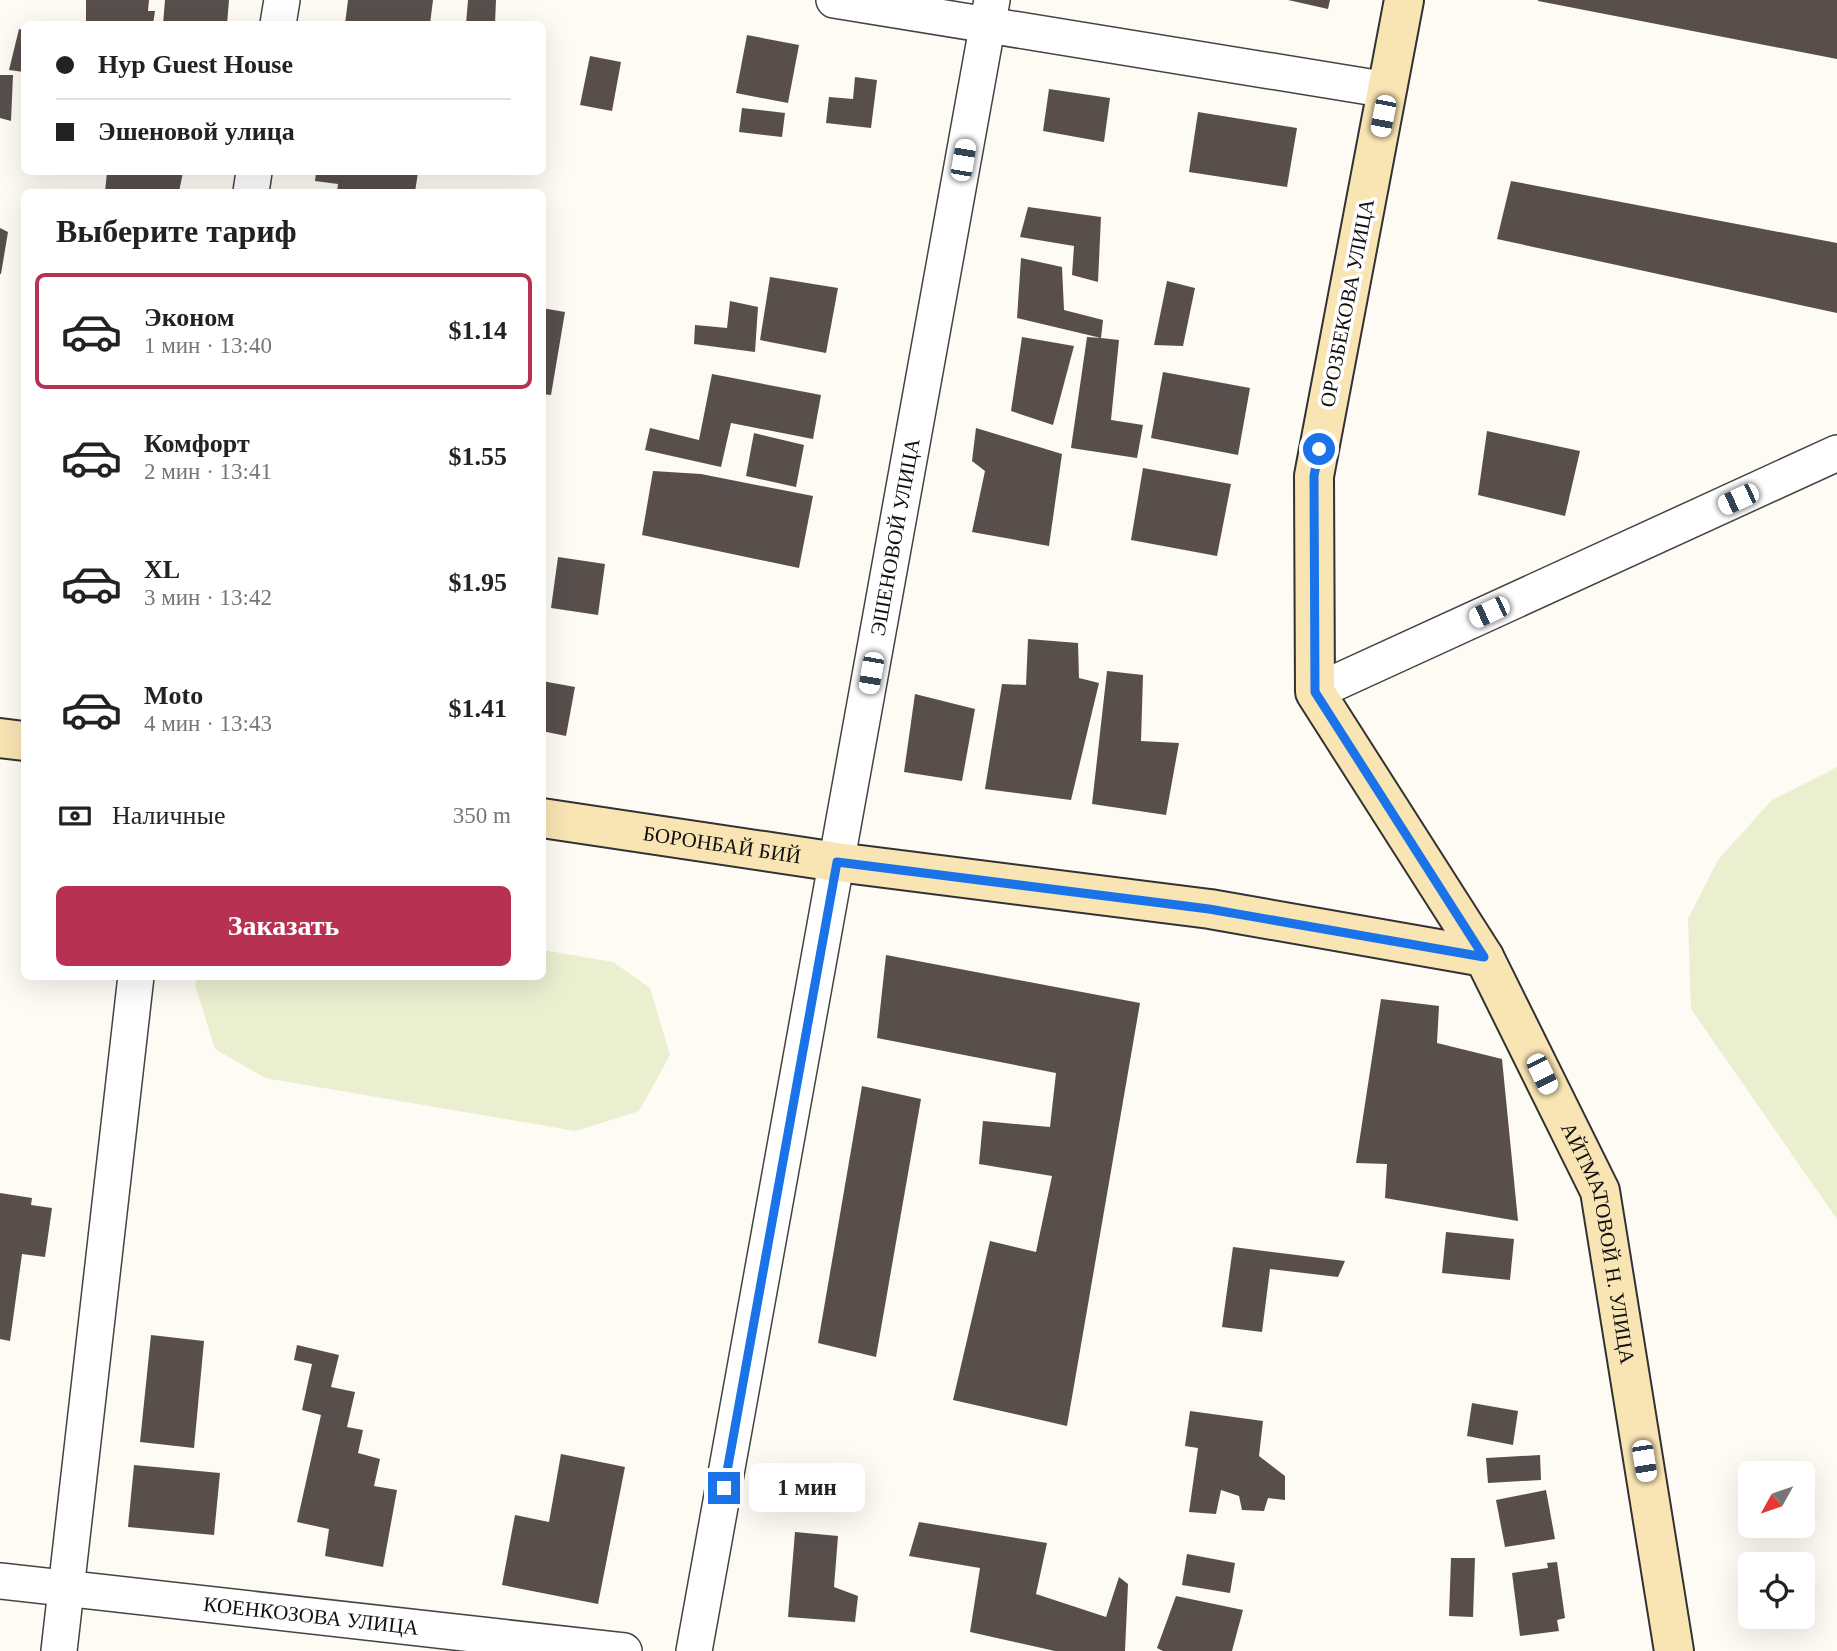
<!DOCTYPE html>
<html lang="ru">
<meta charset="utf-8">
<style>
body{margin:0;font-family:"Times New Roman",serif;background:#f2f2f2;color:#222;height:100vh;display:flex;flex-direction:column;font-size:26px;white-space:nowrap}
*{box-sizing:border-box;margin:0}
p{font-size:23px;color:#767676}
.icon{flex:none;width:38px;height:38px;fill:none;stroke:currentColor;stroke-width:2;stroke-linecap:round;stroke-linejoin:round}
.map{position:relative;flex:1;overflow:hidden}
.details{position:absolute;left:21px;top:189px;width:525px;height:791px;display:flex;flex-direction:column;background:#fff;border-radius:10px;box-shadow:0 7px 28px #0002}
.details>*{flex:none}
.top-card{position:absolute;left:21px;top:21px;width:525px;height:154px;border-radius:10px;box-shadow:0 7px 28px #0002;display:grid;align-content:center;height:154px;padding:0 35px;background:#fff}
.needle{width:46px;rotate:230deg}
.controls{position:absolute;left:1738px;top:1461px;display:grid;gap:14px}
.controls a{display:grid;place-items:center;width:77px;height:77px;border-radius:10px;background:#fff;box-shadow:0 7px 28px #0002;font-size:35px}
.end{position:absolute;width:32px;height:32px;margin:-16px;border:9px solid #1a73e8;background:#fff;box-shadow:0 0 0 4px #fff}
.from{border-radius:50%}
.bubble{position:absolute;height:49px;border-radius:10px;background:#fff;box-shadow:0 7px 28px #0002;font-size:23px;font-weight:800;line-height:49px;text-align:center}
.car{position:absolute;width:21px;height:42px;margin:-21px -10px;border-radius:9px;box-shadow:0 0 5px 2px #0007;background:linear-gradient(#fff 24%,#345 0 40%,#fff 0 76%,#345 0 86%,#fff 0)}
.top-card b{display:flex;align-items:center;gap:24px;height:66px;font-size:26px}
.top-card b+b{border-top:2px solid #e0e0e0}
.top-card i{width:18px;height:18px;background:#222}
ul{padding:0;list-style:none}
li{display:flex;align-items:center;gap:21px;height:116px;margin:0 14px 10px;padding:0 21px;border:4px solid transparent;border-radius:10px}
li div{flex:1}
li b{display:block;font-size:26px}
li em{font-style:normal;font-weight:800}
li.on{border-color:#b73152}
li>.icon{width:63px;height:63px;stroke-width:1.5}
h2{padding:0 35px;font-size:32px;line-height:84px}
.pay{display:flex;align-items:center;gap:18px;height:77px;padding:0 35px;font-size:26px}
.pay p{margin-inline-start:auto}
.button{display:flex;gap:14px;margin-top:auto;padding:14px 35px}
.button a{flex:1;height:80px;border-radius:10px;background:#b73152;color:#fff;font-size:28px;font-weight:800;line-height:80px;text-align:center}
.map>svg:first-child{display:block}
</style>
<div class="map">
<svg width="1837" height="1651" viewBox="0 0 1837 1651">
<rect width="100%" height="100%" fill="#fefaf4"/>
<g fill="#eaefd0">
<path d="M1837,767V1219L1691,1009L1688,919L1718,860L1771,801Z"/>
<path d="M543,950L613,962L650,988L670,1055L639,1111L576,1131L265,1078L215,1049L195,985L199,976H542Z"/>
</g>
<g fill="#584f4d">
<path d="M86,0H149L148,11H155L153,24H86Z"/>
<path d="M165,0H229L227,24H163Z"/>
<path d="M348,0H433L430,24H345Z"/>
<path d="M468,0H496L495,24H466Z"/>
<path d="M1288,0H1330L1328,9Z"/>
<path d="M1538,0H1837V59L1538,1Z"/>
<path d="M19,29L24,30V72L9,70Z"/>
<path d="M747,35L799,45L788,103L736,93Z"/>
<path d="M590,56L621,62L612,111L580,105Z"/>
<path d="M0,75H13L11,121L0,118Z"/>
<path d="M855,77L877,80L871,128L826,123L829,97L853,99Z"/>
<path d="M1049,89L1110,98L1104,142L1043,131Z"/>
<path d="M742,108L785,113L782,137L739,132Z"/>
<path d="M1198,112L1297,128L1287,187L1189,172Z"/>
<path d="M107,172H183L179,192H105Z"/>
<path d="M316,172H418L415,192H337L338,184L315,181Z"/>
<path d="M1511,181L1837,243V313L1497,239Z"/>
<path d="M1028,207L1101,217L1098,282L1072,275L1074,246L1020,237Z"/>
<path d="M0,228L8,232L1,274H0Z"/>
<path d="M1021,258L1062,267L1064,310L1103,320L1101,338L1119,340L1111,420L1143,425L1137,458L1071,448L1087,337L1101,338L1017,318Z"/>
<path d="M770,277L838,288L826,353L760,340Z"/>
<path d="M1167,281L1195,288L1183,346L1154,345Z"/>
<path d="M730,301L758,307L755,352L694,344L695,325L727,328Z"/>
<path d="M542,308L565,312L551,395L542,394Z"/>
<path d="M1022,337L1074,346L1053,425L1011,411Z"/>
<path d="M1163,372L1250,388L1238,455L1151,438Z"/>
<path d="M712,374L821,395L813,439L731,423L721,467L645,450L650,428L699,440Z"/>
<path d="M976,428L1062,454L1049,546L972,532L985,471L972,461Z"/>
<path d="M1487,431L1580,451L1565,516L1478,495Z"/>
<path d="M754,433L804,445L796,487L746,476Z"/>
<path d="M1143,468L1231,484L1217,556L1131,540Z"/>
<path d="M653,471L701,474L813,496L799,568L642,535Z"/>
<path d="M558,557L605,564L598,615L551,608Z"/>
<path d="M1028,639L1078,643L1079,678L1099,683L1071,800L985,789L1002,684L1026,685Z"/>
<path d="M1107,671L1143,675L1141,741L1179,743L1166,815L1092,804Z"/>
<path d="M542,681L575,687L566,736L542,731Z"/>
<path d="M915,694L975,709L962,781L904,772Z"/>
<path d="M886,955L1140,1003L1067,1426L953,1400L990,1241L1036,1252L1052,1176L979,1164L983,1121L1050,1127L1056,1073L877,1038Z"/>
<path d="M1381,999L1439,1006L1437,1043L1502,1059L1518,1221L1385,1198L1387,1164L1356,1163Z"/>
<path d="M862,1086L921,1099L876,1357L818,1343Z"/>
<path d="M0,1193L32,1198L31,1205L52,1208L45,1257L22,1254L10,1341L0,1339Z"/>
<path d="M1446,1232L1514,1239L1510,1280L1442,1273Z"/>
<path d="M1233,1247L1345,1261L1338,1277L1270,1269L1262,1332L1222,1327Z"/>
<path d="M151,1335L204,1341L194,1448L140,1442Z"/>
<path d="M297,1345L339,1355L331,1387L355,1392L347,1427L363,1430L358,1453L380,1459L374,1486L397,1490L383,1567L325,1556L329,1529L297,1522L321,1415L302,1410L312,1364L294,1360Z"/>
<path d="M1472,1403L1518,1411L1513,1445L1467,1436Z"/>
<path d="M1190,1411L1263,1421L1259,1456L1285,1476V1500L1268,1498L1264,1511L1242,1510L1239,1496L1221,1490L1216,1514L1189,1512L1198,1448L1185,1446Z"/>
<path d="M561,1454L625,1467L598,1604L502,1585L515,1515L549,1522Z"/>
<path d="M1540,1455L1541,1480L1488,1483L1486,1458Z"/>
<path d="M134,1465L220,1473L214,1535L128,1527Z"/>
<path d="M1546,1490L1555,1539L1505,1547L1496,1500Z"/>
<path d="M919,1522L1047,1543L1036,1594L1106,1617L1119,1577L1128,1584L1125,1651H1055L970,1632L980,1568L909,1556Z"/>
<path d="M795,1532L838,1536L834,1587L858,1596L855,1622L788,1617Z"/>
<path d="M1187,1554L1235,1563L1230,1593L1182,1585Z"/>
<path d="M1451,1558H1475L1473,1617L1449,1616Z"/>
<path d="M1557,1562L1565,1618L1557,1620L1559,1631L1520,1636L1512,1573L1548,1568L1547,1563Z"/>
<path d="M1176,1596L1243,1610L1232,1651H1163L1157,1648Z"/>
</g>
<g fill="none" stroke-linecap="round" stroke-linejoin="round">
<g stroke="#434343" stroke-width="38">
<g id="street">
<path d="M834,0L1388,90"/>
<path d="M278,24L282,0"/>
<path d="M251,192L254,172"/>
<path d="M1315,692L1837,453"/>
<path id="s1" d="M0,1581L624,1651"/>
<path d="M59,1651L136,976"/>
<path id="s2" d="M694,1651L992,0"/>
</g>
</g>
<g stroke="#323232" stroke-width="42">
<g id="secondary">
<path id="s3" d="M1404,0L1314,476L1315,692L1484,957L1600,1191L1674,1651"/>
<path d="M0,738L24,741"/>
<path id="s4" d="M542,818L837,862L1210,909L1484,957"/>
</g>
</g>
<use href="#street" stroke="#fff" stroke-width="35"/>
<use href="#secondary" stroke="#f9e4b4" stroke-width="38"/>
</g>
<g fill="none" stroke-linecap="round" stroke-linejoin="round">
<path stroke="#1a73e8" stroke-width="9" d="M724,1488L837,862L1209,909L1484,957L1315,692L1314,476L1319,449"/>
</g>
<g text-anchor="middle" dominant-baseline="central" stroke-width="7" stroke-linejoin="round" paint-order="stroke">
<g font-size="21" fill="#101010" stroke="#fff">
<text transform="translate(1347 303) rotate(-79)">ОРОЗБЕКОВА УЛИЦА</text>
<text stroke="none"><textPath href="#s2" startOffset="1132">ЭШЕНОВОЙ УЛИЦА</textPath></text>
<text stroke="none"><textPath href="#s4" startOffset="182">БОРОНБАЙ БИЙ</textPath></text>
<text stroke="none"><textPath href="#s3" startOffset="1326">АЙТМАТОВОЙ Н. УЛИЦА</textPath></text>
<text stroke="none"><textPath href="#s1" startOffset="313">КОЕНКОЗОВА УЛИЦА</textPath></text>
</g>
</g>
</svg>
<div class="controls">
<a><svg class="needle" viewBox="-14 -14 28 28"><path d="M0-13l5 13h-10z" fill="#e53935"/><path d="M0 13l5-13h-10z" fill="#767676"/></svg></a>
<a><svg class="icon" aria-label="locate" viewBox="0 0 24 24"><circle cx="12" cy="12" r="6"/><path d="M12 2v4M12 18v4M2 12h4M18 12h4"/></svg></a>
</div>
<i class="end from" style="left:1319px;top:449px"></i>
<i class="end" style="left:724px;top:1488px"></i>
<div class="bubble" style="left:749px;top:1463px;width:116px">1 мин</div>
<i class="car" style="left:1383px;top:116px;rotate:191deg"></i>
<i class="car" style="left:963px;top:160px;rotate:10deg"></i>
<i class="car" style="left:1738px;top:499px;rotate:245deg"></i>
<i class="car" style="left:1489px;top:612px;rotate:245deg"></i>
<i class="car" style="left:871px;top:673px;rotate:190deg"></i>
<i class="car" style="left:1542px;top:1074px;rotate:154deg"></i>
<i class="car" style="left:1644px;top:1461px;rotate:171deg"></i>
<div class="top-card">
<b><i class="from"></i>Нур Guest House</b>
<b><i></i>Эшеновой улица</b>
</div>
<section class="details">
<h2>Выберите тариф</h2>
<ul>
<li class="on"><svg class="icon" aria-label="car" viewBox="0 0 24 24"><path d="M5 17H2v-5l4-1 3-4h7l3 4 3 1v5h-3M9 17h6M6 11h13"/><circle cx="7" cy="17" r="2"/><circle cx="17" cy="17" r="2"/></svg><div><b>Эконом</b><p>1 мин · 13:40</p></div><em>$1.14</em></li>
<li><svg class="icon" aria-label="car" viewBox="0 0 24 24"><path d="M5 17H2v-5l4-1 3-4h7l3 4 3 1v5h-3M9 17h6M6 11h13"/><circle cx="7" cy="17" r="2"/><circle cx="17" cy="17" r="2"/></svg><div><b>Комфорт</b><p>2 мин · 13:41</p></div><em>$1.55</em></li>
<li><svg class="icon" aria-label="car" viewBox="0 0 24 24"><path d="M5 17H2v-5l4-1 3-4h7l3 4 3 1v5h-3M9 17h6M6 11h13"/><circle cx="7" cy="17" r="2"/><circle cx="17" cy="17" r="2"/></svg><div><b>XL</b><p>3 мин · 13:42</p></div><em>$1.95</em></li>
<li><svg class="icon" aria-label="car" viewBox="0 0 24 24"><path d="M5 17H2v-5l4-1 3-4h7l3 4 3 1v5h-3M9 17h6M6 11h13"/><circle cx="7" cy="17" r="2"/><circle cx="17" cy="17" r="2"/></svg><div><b>Moto</b><p>4 мин · 13:43</p></div><em>$1.41</em></li>
</ul>
<div class="pay"><svg class="icon" aria-label="cash" viewBox="0 0 24 24"><path d="M3 7h18v10H3z"/><circle cx="12" cy="12" r="2"/></svg>Наличные<p>350 m</p></div>
<div class="button"><a>Заказать</a></div>
</section>
</div>
